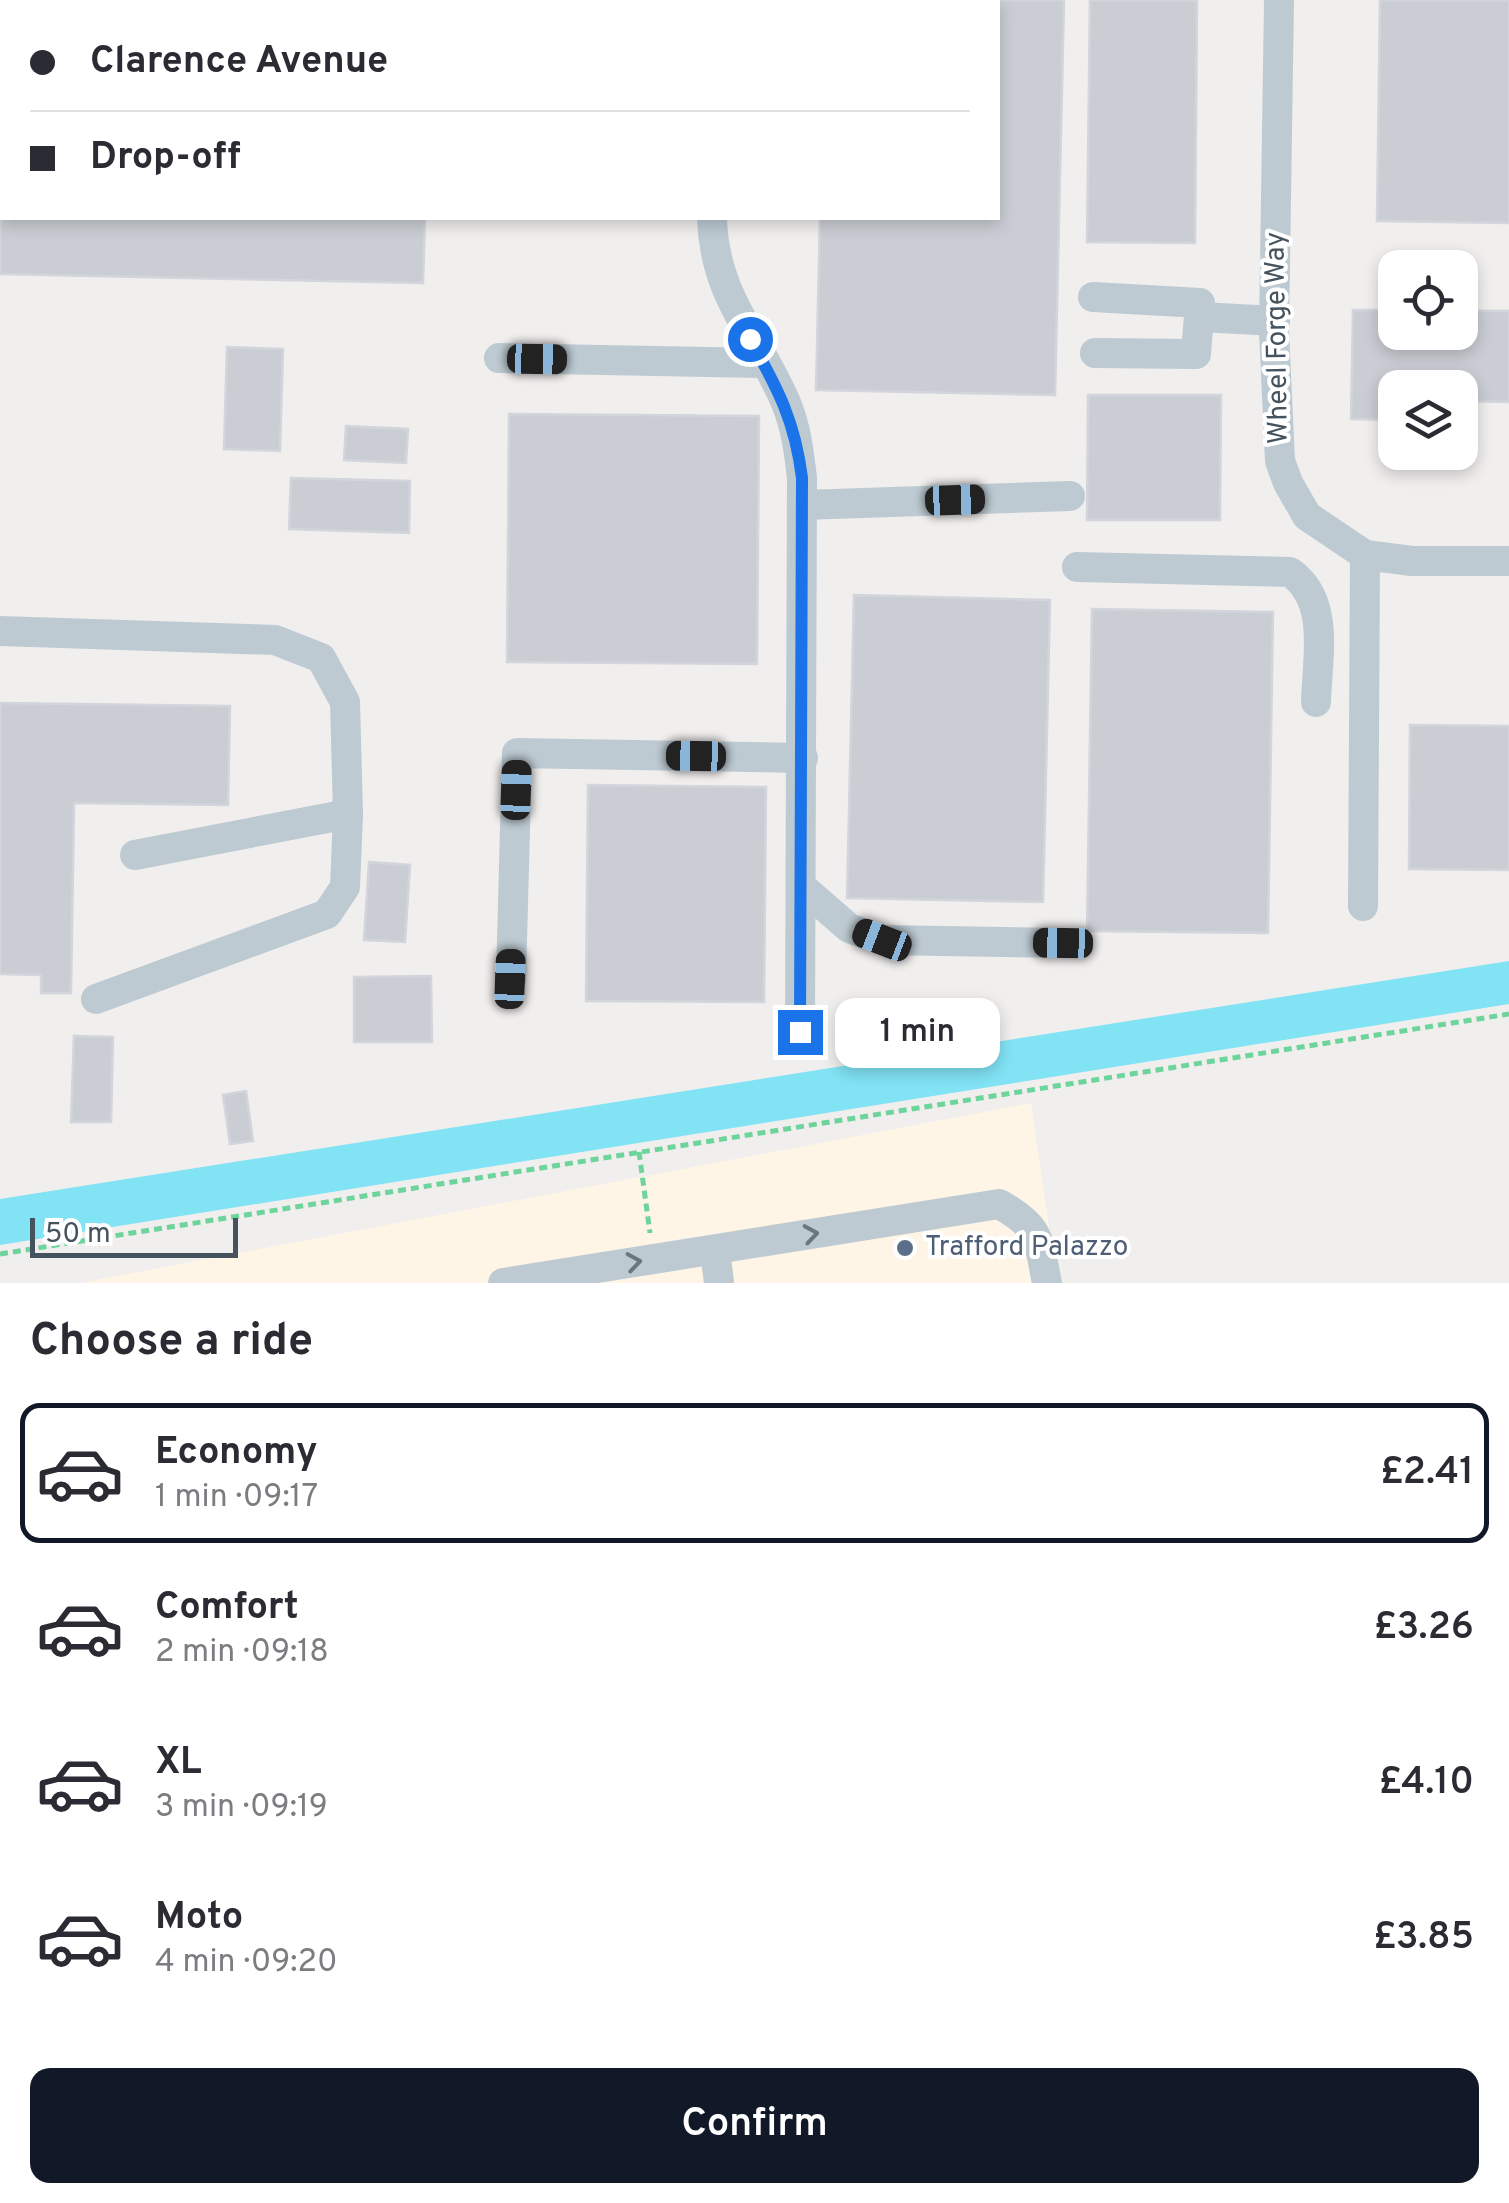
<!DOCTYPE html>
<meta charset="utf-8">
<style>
body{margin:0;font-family:Overpass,sans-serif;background:#f7f7f7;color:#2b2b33;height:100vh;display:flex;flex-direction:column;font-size:38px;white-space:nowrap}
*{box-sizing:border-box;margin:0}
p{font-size:32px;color:#7c7c81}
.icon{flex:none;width:55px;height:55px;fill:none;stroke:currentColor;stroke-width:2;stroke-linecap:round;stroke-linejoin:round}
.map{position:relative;height:1283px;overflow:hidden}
.drawer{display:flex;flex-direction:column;background:#fff;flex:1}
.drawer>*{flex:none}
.guide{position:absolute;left:0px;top:0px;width:1000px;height:220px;box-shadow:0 5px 15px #0003;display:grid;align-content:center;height:220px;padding:0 30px;background:#fff}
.buttons{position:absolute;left:1378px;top:250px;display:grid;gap:20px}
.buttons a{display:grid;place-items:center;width:100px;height:100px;border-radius:20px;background:#fff;box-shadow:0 5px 15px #0003;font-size:50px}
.scale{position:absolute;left:30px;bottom:25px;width:208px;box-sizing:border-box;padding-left:10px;border:5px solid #45535e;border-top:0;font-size:28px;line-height:35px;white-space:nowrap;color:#45535e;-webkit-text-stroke:8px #fff;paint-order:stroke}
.end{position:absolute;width:45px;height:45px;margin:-22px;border:12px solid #1a73e8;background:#fff;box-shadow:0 0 0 5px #fff}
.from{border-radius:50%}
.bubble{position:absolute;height:70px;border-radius:20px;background:#fff;box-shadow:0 5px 15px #0003;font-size:32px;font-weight:600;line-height:70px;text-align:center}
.car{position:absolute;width:30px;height:60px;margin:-30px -15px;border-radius:12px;box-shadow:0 0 8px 2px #0007;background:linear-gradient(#222 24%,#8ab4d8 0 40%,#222 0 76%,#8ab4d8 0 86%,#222 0)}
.guide b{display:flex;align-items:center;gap:35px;height:95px;font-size:38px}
.guide b+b{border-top:2px solid #e1e1e2}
.guide i{width:25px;height:25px;background:#2b2b33}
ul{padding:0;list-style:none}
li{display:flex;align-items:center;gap:30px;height:140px;margin:0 20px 15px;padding:0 10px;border:5px solid transparent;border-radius:20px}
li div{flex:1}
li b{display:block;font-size:38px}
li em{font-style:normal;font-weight:600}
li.active{border-color:#111827}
li>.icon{width:90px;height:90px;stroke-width:1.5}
h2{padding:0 30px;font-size:45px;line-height:120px}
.primary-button{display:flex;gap:20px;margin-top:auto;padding:20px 30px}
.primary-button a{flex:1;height:115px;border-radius:20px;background:#111827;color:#fff;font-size:40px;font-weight:600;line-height:115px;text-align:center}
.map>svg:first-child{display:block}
</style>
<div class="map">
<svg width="1509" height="1283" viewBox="0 0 1509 1283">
<rect width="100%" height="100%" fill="#f1eeee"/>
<path fill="#fef5e6" d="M1031,1103L1057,1283H80Z"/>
<path fill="#81e3f4" d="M1509,961V1004L0,1245V1199Z"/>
<g fill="#caced4" stroke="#d2d5db" stroke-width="2.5">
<path d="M0,0H430L2,2V218H425L423,283L0,274Z"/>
<path d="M825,0H1064L1055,395L816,390L820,218H998V2Z"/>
<path d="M1090,0H1197L1195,243L1087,242Z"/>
<path d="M1380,0H1509V223L1377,221Z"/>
<path d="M1353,310H1395V332H1460V311H1509V402L1460,401V388H1395V420L1351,419Z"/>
<path d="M227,347L283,349L280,451L224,449Z"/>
<path d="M1088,395H1221L1220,520H1087Z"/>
<path d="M509,414L759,416L757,664L507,662Z"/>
<path d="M346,426L408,429L406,463L344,460Z"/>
<path d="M291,478L410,481L409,533L289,529Z"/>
<path d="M854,595L1050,600L1043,902L847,898Z"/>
<path d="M1092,609L1273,612L1268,933L1087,931Z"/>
<path d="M0,703L230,706L228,805L74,803L71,993H41V975L0,974Z"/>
<path d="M1410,725L1509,726V870L1409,869Z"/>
<path d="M588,785L766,787L764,1002L586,1001Z"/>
<path d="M369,862L410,865L405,942L364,940Z"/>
<path d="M431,976L432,1042H354V977Z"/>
<path d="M74,1036L113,1037L111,1122H71Z"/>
<path d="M246,1091L253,1141L230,1144L223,1095Z"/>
</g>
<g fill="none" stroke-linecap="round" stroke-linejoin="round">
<g stroke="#6dd49b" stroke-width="5" stroke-dasharray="8 5" stroke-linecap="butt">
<path d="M639,1152L650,1233"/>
<path d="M0,1254L1509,1014"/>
</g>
<g stroke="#bdcad2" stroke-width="30">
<path d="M1279,0L1274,331L1280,461L1288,483L1307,516L1365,555L1412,561H1509"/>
<path d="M715,2V0"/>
<path d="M712,218C714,296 757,335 786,403C796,427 799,452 802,478L800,1032"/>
<path d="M1093,297L1200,303L1196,354L1095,353"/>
<path d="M1199,317L1275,321"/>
<path d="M499,358L763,363"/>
<path d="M803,505L1070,496"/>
<path d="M1077,567L1290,572C1331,601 1317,657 1316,702"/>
<path d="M0,631L275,640L321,658L345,702L348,814L345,887L327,914L96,999"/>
<path d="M135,855L348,814"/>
<path d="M803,888L849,928L882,940L1063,943"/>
<path d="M1363,906L1365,555"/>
<path d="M511,979L517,753L803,758"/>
<path d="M715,1250L719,1283"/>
<path d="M503,1283L999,1204C1041,1227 1038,1239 1047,1283"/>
</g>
</g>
<defs><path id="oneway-chevron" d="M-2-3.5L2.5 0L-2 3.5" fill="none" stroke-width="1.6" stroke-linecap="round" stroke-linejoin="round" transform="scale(2.5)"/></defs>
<g stroke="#697781">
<use href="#oneway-chevron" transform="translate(811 1234) rotate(-9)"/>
<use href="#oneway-chevron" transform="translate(634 1262) rotate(-9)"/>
</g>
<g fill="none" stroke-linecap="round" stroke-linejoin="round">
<path stroke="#1a73e8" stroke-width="12" d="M750,339C778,389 795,421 802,478L800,1032"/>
</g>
<circle fill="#5c6f8a" stroke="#fff" stroke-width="4" cx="905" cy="1248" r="10"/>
<g text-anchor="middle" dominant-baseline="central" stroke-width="8" stroke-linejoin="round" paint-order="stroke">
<g font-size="28" fill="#45535e" stroke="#fff">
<text transform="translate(1278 338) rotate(-91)">Wheel Forge Way</text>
</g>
<g font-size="28" fill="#4e5e75" stroke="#fff" text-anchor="start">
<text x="925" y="1248">Trafford Palazzo</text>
</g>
</g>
</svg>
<div class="buttons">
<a><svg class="icon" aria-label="locate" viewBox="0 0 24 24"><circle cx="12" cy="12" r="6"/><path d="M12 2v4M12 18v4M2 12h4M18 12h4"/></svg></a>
<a><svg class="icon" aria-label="layers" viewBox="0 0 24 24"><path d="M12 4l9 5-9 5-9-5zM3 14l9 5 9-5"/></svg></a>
</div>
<div class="scale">50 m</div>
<i class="end from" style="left:750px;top:339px"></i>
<i class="end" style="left:800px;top:1032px"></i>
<div class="bubble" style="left:835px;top:998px;width:165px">1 min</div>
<i class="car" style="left:537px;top:359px;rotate:91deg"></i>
<i class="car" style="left:955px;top:500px;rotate:88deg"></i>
<i class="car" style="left:696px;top:756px;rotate:271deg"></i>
<i class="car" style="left:516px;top:790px;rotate:2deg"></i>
<i class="car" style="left:882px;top:940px;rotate:291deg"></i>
<i class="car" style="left:1063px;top:943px;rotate:271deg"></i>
<i class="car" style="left:510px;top:979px;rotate:2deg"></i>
<div class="guide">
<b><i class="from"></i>Clarence Avenue</b>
<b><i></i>Drop-off</b>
</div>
</div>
<section class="drawer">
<h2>Choose a ride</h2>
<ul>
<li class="active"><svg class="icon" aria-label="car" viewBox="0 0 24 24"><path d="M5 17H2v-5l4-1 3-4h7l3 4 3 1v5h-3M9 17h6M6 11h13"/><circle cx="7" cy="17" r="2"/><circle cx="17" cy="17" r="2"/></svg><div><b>Economy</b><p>1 min · 09:17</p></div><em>£2.41</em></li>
<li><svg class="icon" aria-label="car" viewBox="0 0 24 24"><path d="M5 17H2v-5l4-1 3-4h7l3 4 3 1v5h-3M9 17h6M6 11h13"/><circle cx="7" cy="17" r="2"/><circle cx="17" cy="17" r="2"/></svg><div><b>Comfort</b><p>2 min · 09:18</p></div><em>£3.26</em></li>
<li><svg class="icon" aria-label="car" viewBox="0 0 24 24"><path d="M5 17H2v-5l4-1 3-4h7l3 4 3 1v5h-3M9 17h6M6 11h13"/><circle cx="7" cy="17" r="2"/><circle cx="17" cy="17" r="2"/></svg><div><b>XL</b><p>3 min · 09:19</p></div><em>£4.10</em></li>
<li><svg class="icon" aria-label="car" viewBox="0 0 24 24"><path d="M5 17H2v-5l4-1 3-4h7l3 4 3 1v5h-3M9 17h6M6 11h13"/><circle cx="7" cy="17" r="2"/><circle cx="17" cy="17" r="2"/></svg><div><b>Moto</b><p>4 min · 09:20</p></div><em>£3.85</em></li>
</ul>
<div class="primary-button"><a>Confirm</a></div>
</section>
